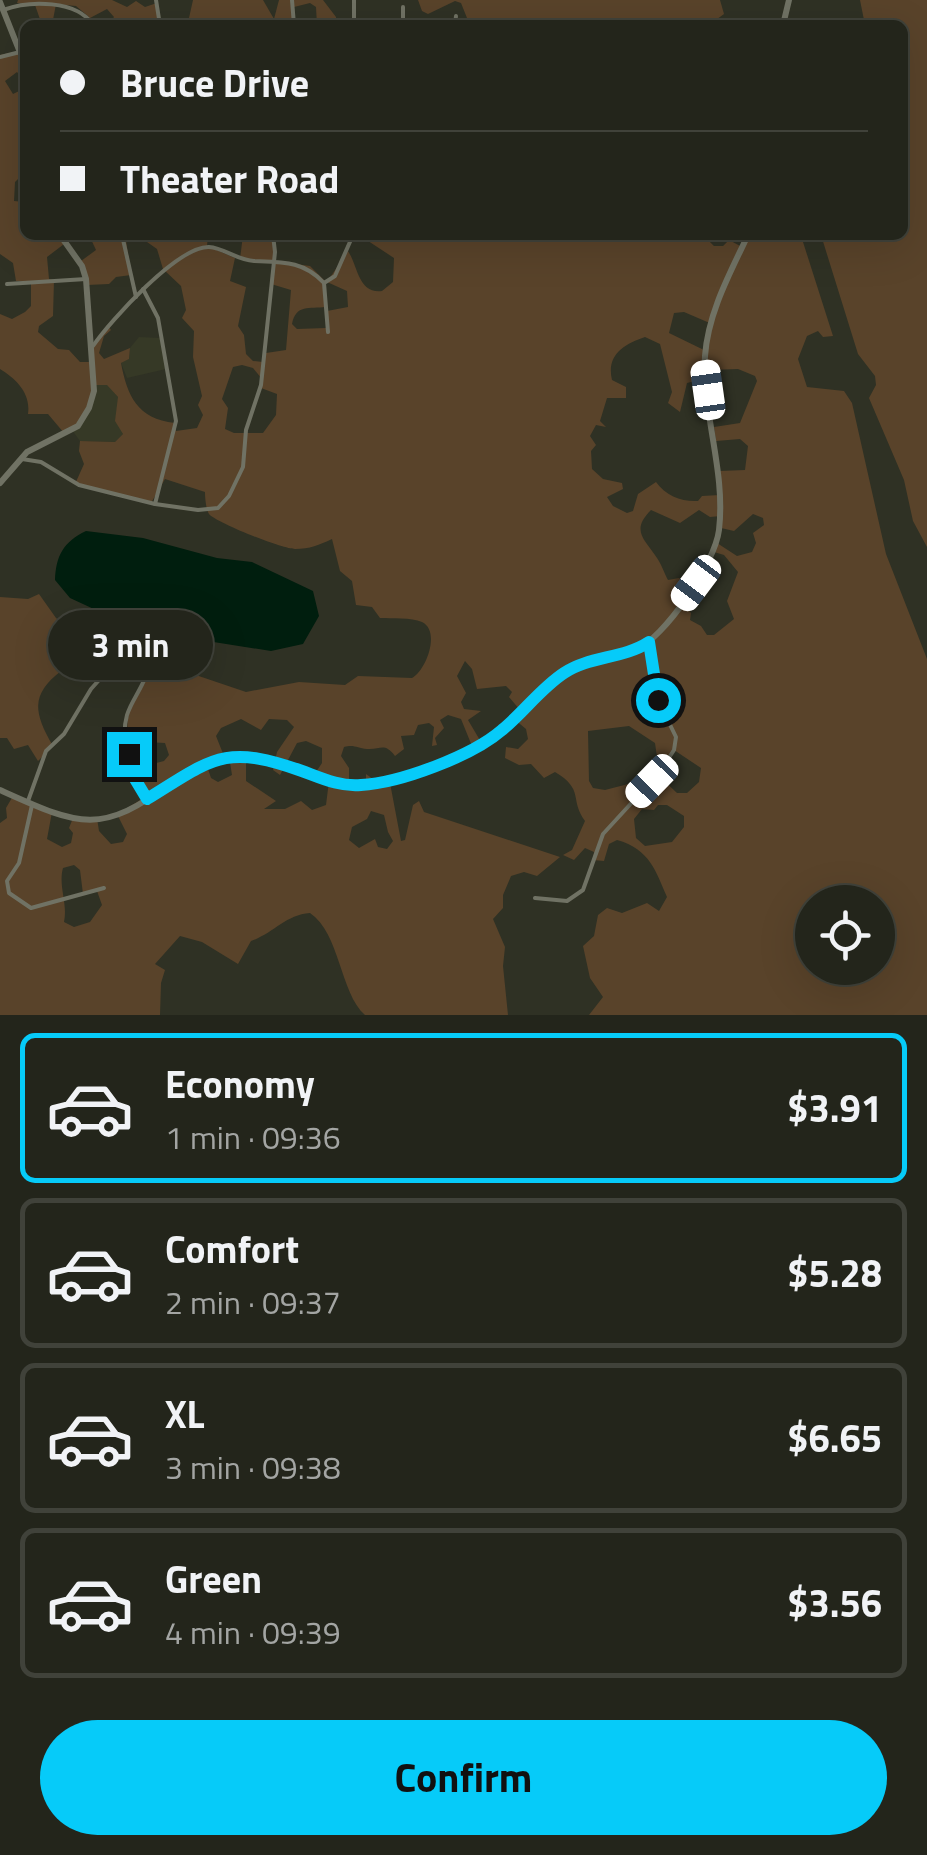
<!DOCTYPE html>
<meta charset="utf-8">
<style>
body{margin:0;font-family:"Titillium Web",sans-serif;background:#2f3128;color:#f1f3f6;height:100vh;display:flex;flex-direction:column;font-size:38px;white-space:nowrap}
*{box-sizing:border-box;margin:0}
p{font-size:32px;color:#a3a5a3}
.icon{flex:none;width:55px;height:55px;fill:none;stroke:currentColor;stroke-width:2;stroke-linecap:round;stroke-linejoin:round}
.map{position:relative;height:1015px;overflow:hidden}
.drawer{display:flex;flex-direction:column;background:#23251b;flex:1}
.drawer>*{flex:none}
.banner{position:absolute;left:20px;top:20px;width:888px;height:220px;border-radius:15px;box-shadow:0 10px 40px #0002,0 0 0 2px #40423a;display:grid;align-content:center;height:220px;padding:0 40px;background:#23251b}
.controls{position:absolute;left:795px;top:885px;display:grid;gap:20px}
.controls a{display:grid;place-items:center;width:100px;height:100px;border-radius:50%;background:#23251b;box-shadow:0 10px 40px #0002,0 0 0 2px #40423a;font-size:50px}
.end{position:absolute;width:45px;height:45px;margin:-22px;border:12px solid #06cbf9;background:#111;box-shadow:0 0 0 5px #111}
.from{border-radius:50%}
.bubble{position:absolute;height:70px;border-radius:35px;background:#23251b;box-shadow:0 10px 40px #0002,0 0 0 2px #40423a;font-size:32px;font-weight:700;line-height:70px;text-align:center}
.car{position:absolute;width:30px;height:60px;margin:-30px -15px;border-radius:12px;box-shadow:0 0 8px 2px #0007;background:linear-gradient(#fff 24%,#345 0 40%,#fff 0 76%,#345 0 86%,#fff 0)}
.banner b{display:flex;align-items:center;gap:35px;height:95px;font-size:38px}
.banner b+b{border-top:2px solid #40423a}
.banner i{width:25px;height:25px;background:#f1f3f6}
ul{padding:18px 0 0;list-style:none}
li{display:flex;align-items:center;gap:30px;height:150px;margin:0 20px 15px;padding:0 20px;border:5px solid #40423a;border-radius:15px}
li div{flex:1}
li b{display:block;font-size:38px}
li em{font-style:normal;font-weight:700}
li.selected{border-color:#06cbf9}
li>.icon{width:90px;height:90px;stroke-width:1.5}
.cta{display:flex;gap:20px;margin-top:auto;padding:20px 40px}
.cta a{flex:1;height:115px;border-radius:60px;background:#06cbf9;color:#111;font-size:40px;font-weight:700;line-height:115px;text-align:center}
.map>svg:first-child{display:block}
</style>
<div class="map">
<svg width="927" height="1015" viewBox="0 0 927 1015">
<rect width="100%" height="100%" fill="#2f3124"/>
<g fill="#363926">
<path d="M139,337L160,338L166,369L127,378L121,363L129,359L130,348Z"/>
<path d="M107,384L118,397L123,434L115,442L80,441L72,430L95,385Z"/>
</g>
<g fill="#59432a" fill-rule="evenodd">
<path d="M18,0H112L127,7L136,1L145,7L157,3L160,23L150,19L133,25H108L114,17L107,9L90,18L93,25H84L89,17L76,6L56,4L52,25H42L35,5L17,3Z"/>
<path d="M193,0H263L274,19L279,0H323L336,17V25H317L316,7L310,3L294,7L295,25H191L189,18Z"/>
<path d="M418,0H720L724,14L709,25H482L467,18L461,3L455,1L428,14L422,11Z"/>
<path d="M860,0H927V547L913,521L904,480L869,398L876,385L875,376L858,354L821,235H902V25H865Z"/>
<path d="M19,51L25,64V82L17,72L5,81L13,94L25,88V172L15,182L14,201L25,202V235L41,241L52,235H76L47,257L49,279L54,280L53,316L39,326L38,332L58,349L69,350L80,362H91L92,350L107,325L111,330L104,336L99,353L104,359L130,348L129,359L121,363C127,395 137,419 175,423L176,431L197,428L203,415L198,405L202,396L193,357L194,331L182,318L186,310L181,286L163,269L157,249L137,235L126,240L131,275L116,277L109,284L87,285L81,261L96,250L89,235H208L207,246L235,258L230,281L246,287L238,326L244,335L246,354L253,361L263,362L266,353L286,350L291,290L271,284L273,261L240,259L243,235H273L274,261L310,266L325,281L326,307C309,309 296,304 292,324L297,329L326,328L327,311L348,307L347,291L327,282L348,251C358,266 358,294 382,291L393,282L394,258L359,235H703L714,246H723L729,240L742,247L748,235H805L803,242L833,336L823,337L818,331L807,336L798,359L807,387L844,391L852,403L886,554L927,659V1015H589L603,997L590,978L583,946L594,936L598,915L607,908L622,913L647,903L659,911L667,897C656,872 650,849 617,840L609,844L604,861L593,860L594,852L585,848L574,860L563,855L572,850L585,821C569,799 585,790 555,772L544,778L531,764L519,765L505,758L506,747L518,749L528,739L526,729L514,719L520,710L509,697L512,692L506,686L477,689L472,669L465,661L457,676L466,693L461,702L464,709L481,711L468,720L481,742L472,746L461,719L448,715L440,720L444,728L435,738L437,745L432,746L434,727L429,723L418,725L414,735L401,736L404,749L395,756C384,742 381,750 367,749C357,748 354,744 344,747L341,756L349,768V783H366V774L377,782L390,783L401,841L405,840L413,805L419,801L424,812L560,857L537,876L524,872L511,876L503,895V908L493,919L505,947L503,966L508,1015H365C340,993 340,933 310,913C285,915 274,933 251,941L238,964L202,942L180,936L155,964L165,970L161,983L160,1015H0V823L7,818L6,808L13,796L52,812L47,839L62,847L71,843L73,833L69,828L73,818H97L99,831L111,844L123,842L127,834L117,814L147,796L129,770L164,761L169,755L165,743L130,741C120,715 141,687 154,667L181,670L246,692L299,682L345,685L358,676L412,678C426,671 441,631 422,622C411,617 392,619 380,618L372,607L356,605L352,581L340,571L332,539C319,545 310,549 295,549C282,549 215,522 209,514C206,509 205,498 205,492L165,479L151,503L75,484L84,464L79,451L80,441L115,442L123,434L115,421L118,397L107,385H95L83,419L64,433L48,414H28C31,393 16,379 0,369V314L12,319L25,312L31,306V281H16L13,263L0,254V55ZM684,312L712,324L706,351L669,333L674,313ZM645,337L660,344L672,392L668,403L680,412L687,383L707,378L709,370L738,369L755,376L757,381L740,423L714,427L716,441L740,439L748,446L745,470L720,471V495L702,496L698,501C682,502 666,496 656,482L638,494L633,511L627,513L613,506L607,497L623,489L622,483L603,479L592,469L591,451L596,445L590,436L596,425L606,427L600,421L607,398H626V387L612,380C606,355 624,344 645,337ZM242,365L253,368L262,379L261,388L277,394L276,415L263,433H234L225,429L228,408L222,399L233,367ZM651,510L680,523L699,510L710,517L721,516V528L734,531L753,514L763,518L764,525L753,533L756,543L752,552L737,556L717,543L714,552L724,555L738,572L727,601L734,619L714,635H707L701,626L690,620L691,613L680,600L690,587L679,578L668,580C664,573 662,565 657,558C645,539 630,531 651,510ZM269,719L287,720L294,727L277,752L273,770L280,775L297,743L306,741L322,748V763L314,775L329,781L326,805L312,810L301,801L285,809H264L276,801L246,781V756H229L232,775L218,782L211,778L206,763L224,756L216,736L221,728L241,719L261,730ZM629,726L655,743L657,757L664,763L674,750L701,768L699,782L687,793H677L657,774L641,790L632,783L605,790L593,788L589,781L588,731ZM658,805H667L684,816V827L672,842L645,846L636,838L634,819L642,809L654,810ZM371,811L384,815L388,832L393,841L387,849L378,847L375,839L359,848L349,840L352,827L367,819ZM74,865L80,870L83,894L97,891L102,905L90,922L74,927L64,922C68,903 58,886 63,868ZM812,902H878V968H812Z"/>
<path d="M39,594L56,618L80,636H110L104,654L112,662L101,677L81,658C70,660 69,665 61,671C30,695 34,713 53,746L38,761L28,745L14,749L7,738H0V597L28,599Z"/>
</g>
<path fill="#001e0e" d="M86,531L143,538L217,558L252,562L313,591L319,616L303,644L271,651L201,640L134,641L117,627L111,617L70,598L55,580C56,556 63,542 86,531Z"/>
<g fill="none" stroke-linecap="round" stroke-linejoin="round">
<g stroke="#707264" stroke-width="4">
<path d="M156,0L160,25"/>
<path d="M292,0L294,25"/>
<path d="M354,0V25"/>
<path d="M403,7V25"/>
<path d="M3,10C30,0 77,0 93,25"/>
<path d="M455,25L456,16"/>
<path d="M0,57L20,52"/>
<path d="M122,235L136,297"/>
<path d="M324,283L335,276L353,235"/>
<path d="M7,284L86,279"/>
<path d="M143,289L158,318L176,421L155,504"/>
<path d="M93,346C110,321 178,246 209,247C224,248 237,260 254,261C283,262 304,261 324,283L328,332"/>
<path d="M22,459L41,462L79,485L155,504L198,510L218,508L229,496L243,467L246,430L261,385L275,252L273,235"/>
<path d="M28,801L46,751L64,734L91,689L117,660L145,678C140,691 131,702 127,715C119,744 132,776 147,799"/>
<path d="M32,805L19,863L7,881L9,893L31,908L104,888"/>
<path d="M535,898L567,901L583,890L603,834L659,773L674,750L676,737L658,700L649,642"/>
</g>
<g stroke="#707264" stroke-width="6">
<path d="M0,2L25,65"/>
<path d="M783,25L789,0"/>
<path d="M0,483L27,452L78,426L89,408L94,391L86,279L82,266L60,235"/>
<path d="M0,790C78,825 101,837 173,781C191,767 212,757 235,756C279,756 317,788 360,785C399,783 471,756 501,731C522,714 540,690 562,674C582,659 611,660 634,651C665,638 715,563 719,530C726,471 702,414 705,356C708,313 730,273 748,235"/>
</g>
</g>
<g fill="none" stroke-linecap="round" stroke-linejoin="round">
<path stroke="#06cbf9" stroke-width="12" d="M129,754V769L147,799C212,759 224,743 302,771C321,778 340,787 361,785C400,783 472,756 502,730C523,713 541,688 564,673C589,656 623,659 649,642L658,700"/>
</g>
</svg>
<div class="controls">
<a><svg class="icon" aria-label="locate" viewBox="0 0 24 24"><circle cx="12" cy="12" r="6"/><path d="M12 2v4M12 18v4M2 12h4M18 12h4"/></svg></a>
</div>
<i class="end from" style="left:658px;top:700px"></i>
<i class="end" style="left:129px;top:754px"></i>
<div class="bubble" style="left:48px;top:610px;width:165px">3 min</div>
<i class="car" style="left:708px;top:390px;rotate:352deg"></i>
<i class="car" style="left:696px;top:583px;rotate:217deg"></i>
<i class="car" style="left:652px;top:781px;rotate:224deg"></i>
<div class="banner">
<b><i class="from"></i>Bruce Drive</b>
<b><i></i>Theater Road</b>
</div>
</div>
<section class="drawer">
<ul>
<li class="selected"><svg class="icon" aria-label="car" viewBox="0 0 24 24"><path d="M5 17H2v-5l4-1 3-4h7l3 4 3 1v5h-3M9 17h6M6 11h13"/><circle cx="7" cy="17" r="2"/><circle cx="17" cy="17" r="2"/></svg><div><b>Economy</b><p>1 min · 09:36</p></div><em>$3.91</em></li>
<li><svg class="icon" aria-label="car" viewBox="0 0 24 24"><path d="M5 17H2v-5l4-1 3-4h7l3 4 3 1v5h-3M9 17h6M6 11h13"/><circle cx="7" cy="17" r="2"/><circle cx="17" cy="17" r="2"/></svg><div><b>Comfort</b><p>2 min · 09:37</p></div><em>$5.28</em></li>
<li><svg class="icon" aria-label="car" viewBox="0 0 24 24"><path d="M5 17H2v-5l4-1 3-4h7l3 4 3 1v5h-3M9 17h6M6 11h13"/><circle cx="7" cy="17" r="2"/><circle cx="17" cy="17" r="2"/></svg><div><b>XL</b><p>3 min · 09:38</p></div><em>$6.65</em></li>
<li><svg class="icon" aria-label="car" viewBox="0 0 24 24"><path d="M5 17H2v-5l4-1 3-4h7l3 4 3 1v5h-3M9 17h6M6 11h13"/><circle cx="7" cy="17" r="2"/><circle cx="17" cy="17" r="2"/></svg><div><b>Green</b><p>4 min · 09:39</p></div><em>$3.56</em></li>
</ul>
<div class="cta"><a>Confirm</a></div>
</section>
